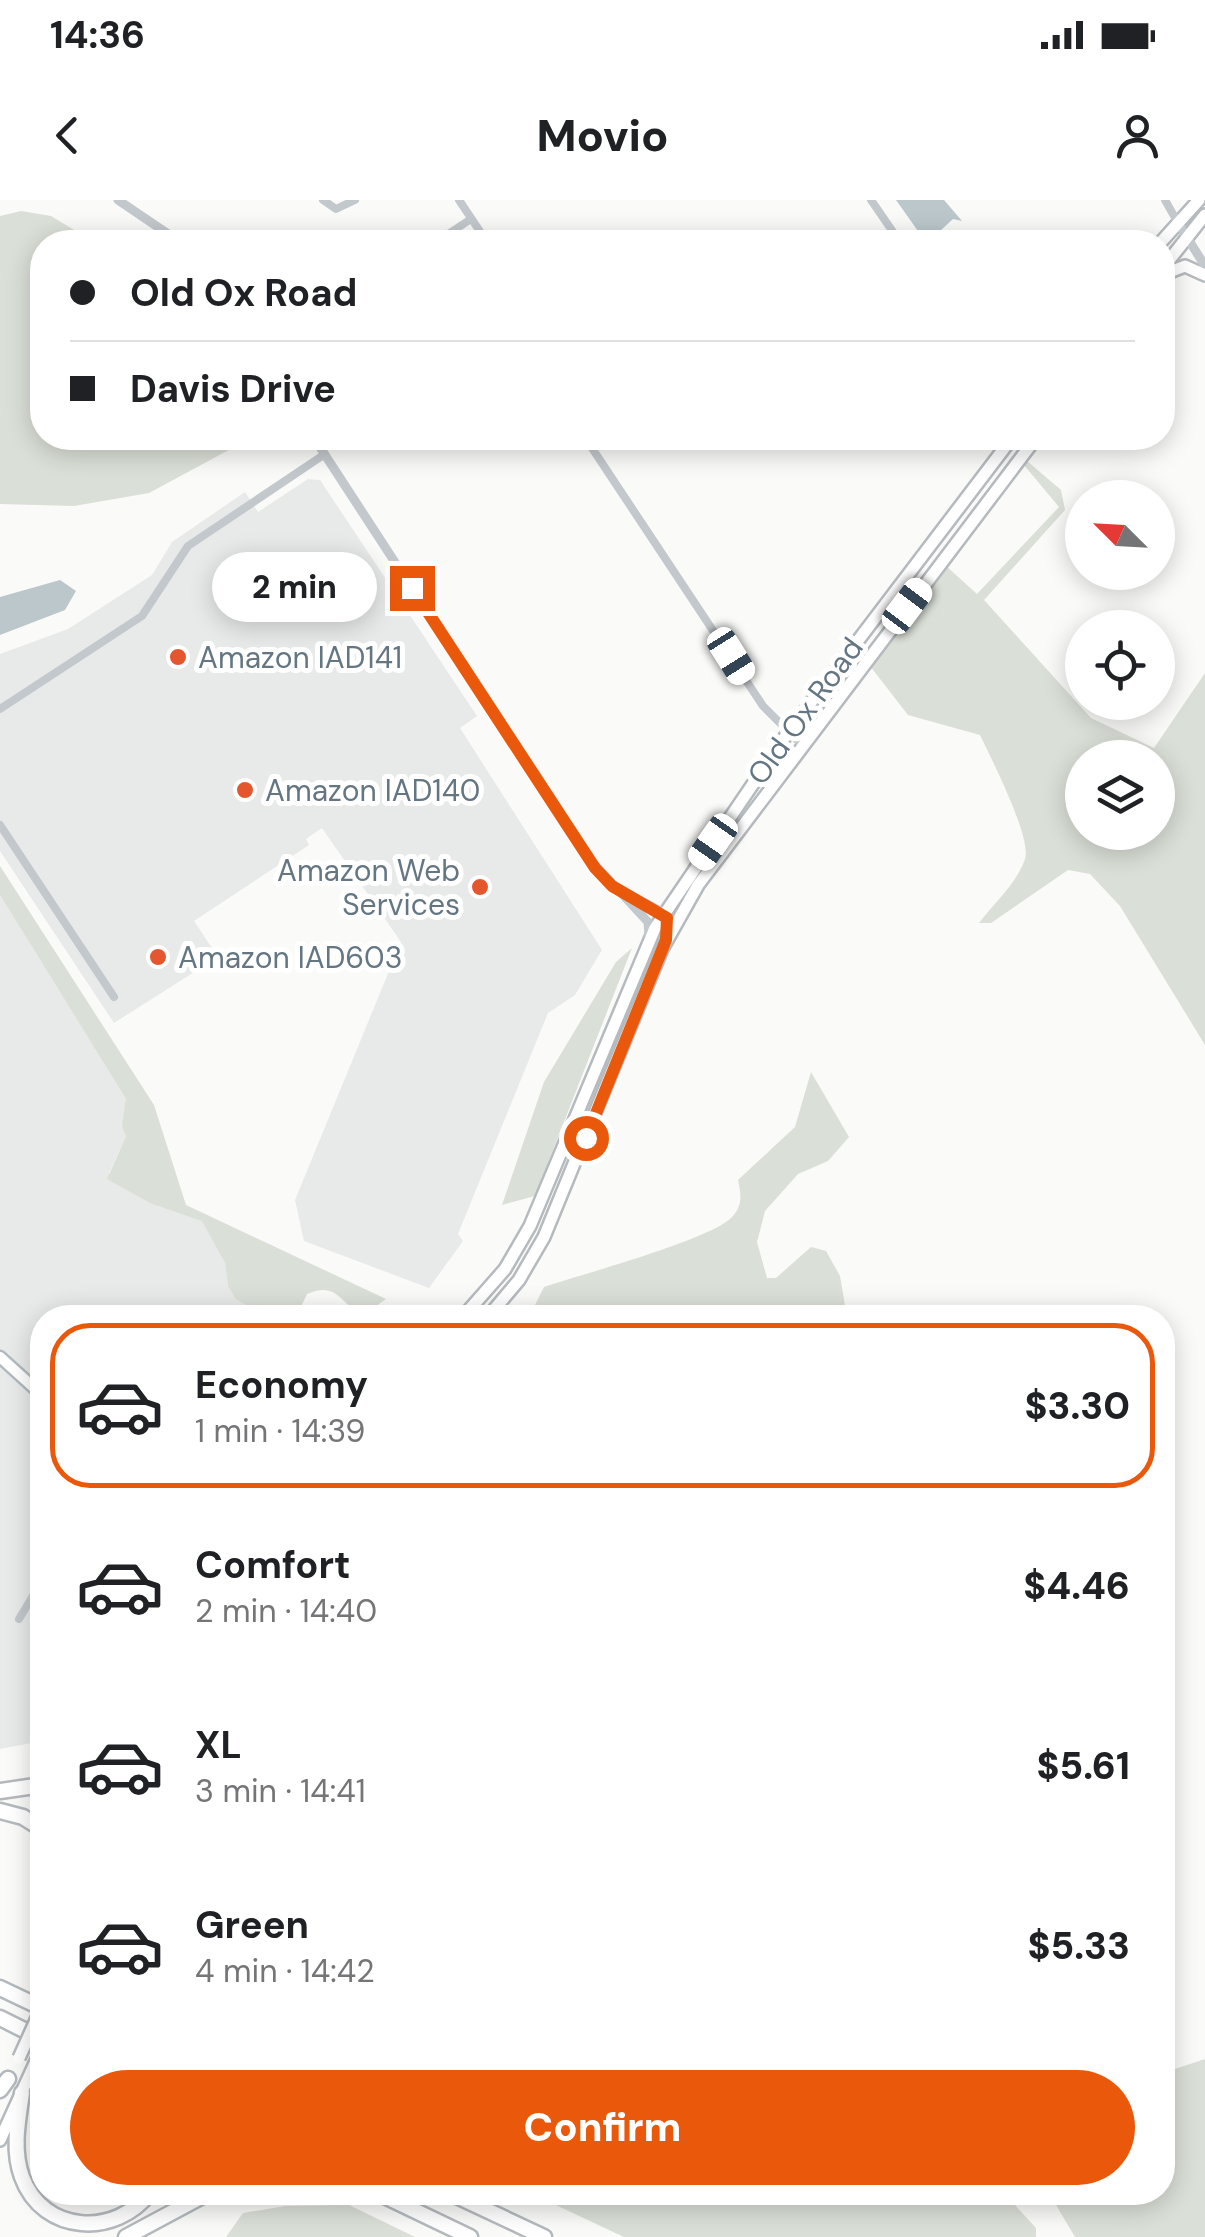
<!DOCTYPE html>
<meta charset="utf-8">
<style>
body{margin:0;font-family:"DM Sans",sans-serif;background:#f6f6f6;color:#202124;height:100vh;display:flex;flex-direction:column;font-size:38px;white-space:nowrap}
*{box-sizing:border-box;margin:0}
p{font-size:32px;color:#757577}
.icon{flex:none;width:55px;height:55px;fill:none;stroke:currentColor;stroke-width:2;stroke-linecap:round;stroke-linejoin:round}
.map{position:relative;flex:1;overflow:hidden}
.side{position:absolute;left:30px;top:1105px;width:1145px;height:900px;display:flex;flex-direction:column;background:#fff;border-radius:40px;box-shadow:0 5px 25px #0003}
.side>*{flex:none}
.top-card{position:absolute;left:30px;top:30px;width:1145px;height:220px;border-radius:40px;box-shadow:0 5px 25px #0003;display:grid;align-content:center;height:220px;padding:0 40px;background:#fff}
.needle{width:65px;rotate:294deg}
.controls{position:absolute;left:1065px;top:280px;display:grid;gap:20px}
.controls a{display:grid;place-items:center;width:110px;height:110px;border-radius:50%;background:#fff;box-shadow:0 5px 25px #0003;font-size:50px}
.end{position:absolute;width:45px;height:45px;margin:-22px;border:12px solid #ea580c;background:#fff;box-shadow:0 0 0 5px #fff}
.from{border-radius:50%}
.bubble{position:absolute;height:70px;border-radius:35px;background:#fff;box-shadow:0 5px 25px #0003;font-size:32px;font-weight:800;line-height:70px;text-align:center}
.car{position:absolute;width:30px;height:60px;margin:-30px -15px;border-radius:12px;box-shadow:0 0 8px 2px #0007;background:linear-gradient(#fff 24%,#345 0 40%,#fff 0 76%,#345 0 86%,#fff 0)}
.top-card b{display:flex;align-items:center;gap:35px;height:95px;font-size:38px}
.top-card b+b{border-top:2px solid #e0e0e0}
.top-card i{width:25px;height:25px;background:#202124}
ul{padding:18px 0 0;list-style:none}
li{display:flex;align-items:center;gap:30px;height:165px;margin:0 20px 15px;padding:0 20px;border:5px solid transparent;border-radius:40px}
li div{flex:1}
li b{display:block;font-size:38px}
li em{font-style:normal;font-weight:800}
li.current{border-color:#ea580c}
li>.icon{width:90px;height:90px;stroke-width:1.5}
.button{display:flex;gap:20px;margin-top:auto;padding:20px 40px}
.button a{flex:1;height:115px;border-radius:60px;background:#ea580c;color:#fff;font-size:40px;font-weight:800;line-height:115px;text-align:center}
.status{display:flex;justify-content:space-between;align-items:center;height:70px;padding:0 50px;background:#fff;direction:ltr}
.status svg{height:28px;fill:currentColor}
header{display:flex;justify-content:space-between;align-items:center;height:130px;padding:0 40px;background:#fff;font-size:45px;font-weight:800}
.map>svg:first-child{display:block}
</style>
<div class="status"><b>14:36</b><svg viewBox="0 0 49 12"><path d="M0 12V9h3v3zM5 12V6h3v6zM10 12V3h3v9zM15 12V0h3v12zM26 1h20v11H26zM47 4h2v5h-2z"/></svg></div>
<header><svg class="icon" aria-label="back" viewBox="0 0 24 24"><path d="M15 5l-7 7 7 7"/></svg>Movio<svg class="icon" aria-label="person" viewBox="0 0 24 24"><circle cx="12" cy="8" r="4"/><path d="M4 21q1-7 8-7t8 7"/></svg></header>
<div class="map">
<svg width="1205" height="2037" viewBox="0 0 1205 2037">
<rect width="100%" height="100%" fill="#fafaf8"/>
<g fill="#e8e9e9">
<path d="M308,279L320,280L477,516L460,528L602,750L575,795L548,813L458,1034L463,1041L429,1088L304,1041L295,1000L401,742L322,628L306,639L309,645L194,721L218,757L114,823L0,651V454L68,429L152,375L172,342L245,292L258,312Z"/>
<path d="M0,695L126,899V936L109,973L152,1004L203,1021L225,1063L228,1086L268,1117L42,1118V1541L0,1549Z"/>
</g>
<g fill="#dadfd7" fill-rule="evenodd">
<path d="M21,11L51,16L94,42H42V238H251L149,293L74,306L0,304V16Z"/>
<path d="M1027,261L1061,290L1065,310L984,400L1091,518L1154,548L1205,473V845L1120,706L1090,674L1068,670L991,723H979C994,703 1017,683 1025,659C1032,638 991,558 980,535L908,515L870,466L945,365L977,394L1059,307L1024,265ZM1082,558H1158V632H1082Z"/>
<path d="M0,666L154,905L186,1005L386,1099L362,1116C341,1103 336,1081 307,1094L296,1117H268L236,1099L228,1086L225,1063L202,1021L152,1004L107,979L126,936L122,926L126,899L0,695Z"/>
<path d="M632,748L535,996L502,1005L544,882L616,762Z"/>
<path d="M811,872L849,937L828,961L798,974L765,1011L757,1042L767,1078H776L811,1047L826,1051L840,1076L847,1117H529L544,1087C579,1075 714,1039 733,1016C743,1004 741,994 738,980L795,927Z"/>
<path d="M1205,1859V2037H1075L1049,1993L1162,1992L1163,1873Z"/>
<path d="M530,1993H1004L1036,2028V2037H624Z"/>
<path d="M349,2005L415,2037H226L243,2013L285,2006Z"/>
</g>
<g fill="#bbc7cb">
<path d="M896,0H944L962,21L953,19L941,30L918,31Z"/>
<path d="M60,380L76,391L65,410L0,435V397Z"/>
</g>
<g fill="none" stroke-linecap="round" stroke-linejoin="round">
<g stroke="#b3babf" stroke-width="15">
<path id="secondary" d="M0,1157L42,1195"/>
</g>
<g stroke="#b5babe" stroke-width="16">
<g id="primary">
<path d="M1161,42L1199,0"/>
<path d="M1162,69L1205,15"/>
<path d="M1162,75L1185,66L1205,75"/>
<path d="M462,1118L505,1069L530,1026L655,728L787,534L1012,238"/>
<path d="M487,1118L519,1080L544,1037L662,749L698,685L1036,238"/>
<path d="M0,1940L42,1848"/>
</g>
</g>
<g stroke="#b4b9bd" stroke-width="19">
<g id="motorway">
<path d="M0,1591L42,1585"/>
<path d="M0,1611L23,1617L42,1629"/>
<path d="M0,1788L42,1808"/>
<path d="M0,1818L42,1839"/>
<path d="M0,1890L8,1879"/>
<path d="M22,1893C18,1920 12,1950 22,1977C43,2035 117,2037 150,1992"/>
<path d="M376,1992L470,2037"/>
<path d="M448,1992L544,2037"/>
<path d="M126,2037L210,1992"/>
</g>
</g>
<g stroke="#c3c8cc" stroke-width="8">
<path d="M323,0L336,9L355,0"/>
<path d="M459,0L487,42"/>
<path d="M871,0L900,42"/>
<path d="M1165,0L1178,23"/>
<path d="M436,42L471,19"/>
<path d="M590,245L763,506L801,544"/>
<path d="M0,509L142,416L188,346L325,254"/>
<path d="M0,625L114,797"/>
<path d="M19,1419L42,1381"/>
</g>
<g stroke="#c3c8cc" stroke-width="9">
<path d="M118,0L180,42"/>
<path d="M1178,23L1205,66"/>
<path d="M314,238L585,654L648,722L649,736"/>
<path d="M619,689L664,713"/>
</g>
<use href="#secondary" stroke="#fff" stroke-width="10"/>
<use href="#primary" stroke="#fff" stroke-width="11"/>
<use href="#motorway" stroke="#fff" stroke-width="14"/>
<g stroke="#b5babe" stroke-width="16" stroke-linecap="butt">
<path id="primary-bridge" d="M19,1858L42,1807"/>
</g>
<use href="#primary-bridge" stroke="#fff" stroke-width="11"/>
</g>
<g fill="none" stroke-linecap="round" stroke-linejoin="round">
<path stroke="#ea580c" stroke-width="12" d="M412,388L595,668L612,686L667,718L666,740L586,938"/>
</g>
<g fill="#e4572e" stroke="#fff" stroke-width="4">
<circle cx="178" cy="457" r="10"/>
<circle cx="245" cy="590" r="10"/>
<circle cx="480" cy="687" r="10"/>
<circle cx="158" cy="757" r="10"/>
</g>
<g text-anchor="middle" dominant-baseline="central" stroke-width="10" stroke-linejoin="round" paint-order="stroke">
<g font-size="30" fill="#657683" stroke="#fff" text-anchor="start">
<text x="198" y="457">Amazon IAD141</text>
<text x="265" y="590">Amazon IAD140</text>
<text x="460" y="670" text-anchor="end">Amazon Web<tspan x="460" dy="34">Services</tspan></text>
<text x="178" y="757">Amazon IAD603</text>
</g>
<g font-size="30" fill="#657683" stroke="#fff">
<text transform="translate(805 511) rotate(-54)">Old Ox Road</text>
</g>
</g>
</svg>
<div class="controls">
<a><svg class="needle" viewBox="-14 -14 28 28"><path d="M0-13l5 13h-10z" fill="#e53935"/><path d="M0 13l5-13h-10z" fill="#757577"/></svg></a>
<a><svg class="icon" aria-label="locate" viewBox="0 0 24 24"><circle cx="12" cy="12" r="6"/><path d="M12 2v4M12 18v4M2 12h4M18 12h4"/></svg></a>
<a><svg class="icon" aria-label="layers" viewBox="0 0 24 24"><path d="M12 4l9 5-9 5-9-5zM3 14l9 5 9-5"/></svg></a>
</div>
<i class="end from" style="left:586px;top:938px"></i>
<i class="end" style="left:412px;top:388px"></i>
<div class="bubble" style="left:212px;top:352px;width:165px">2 min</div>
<i class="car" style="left:907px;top:406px;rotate:37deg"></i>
<i class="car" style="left:731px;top:456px;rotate:148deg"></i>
<i class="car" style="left:713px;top:642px;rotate:215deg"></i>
<div class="top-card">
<b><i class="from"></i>Old Ox Road</b>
<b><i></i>Davis Drive</b>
</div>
<section class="side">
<ul>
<li class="current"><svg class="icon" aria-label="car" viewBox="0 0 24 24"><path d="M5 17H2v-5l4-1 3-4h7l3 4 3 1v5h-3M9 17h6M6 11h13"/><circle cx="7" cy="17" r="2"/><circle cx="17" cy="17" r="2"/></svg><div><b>Economy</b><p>1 min · 14:39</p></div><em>$3.30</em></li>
<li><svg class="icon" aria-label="car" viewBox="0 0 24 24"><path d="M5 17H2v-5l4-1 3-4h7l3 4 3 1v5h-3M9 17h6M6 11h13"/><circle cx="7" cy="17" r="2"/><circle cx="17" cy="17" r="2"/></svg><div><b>Comfort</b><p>2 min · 14:40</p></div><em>$4.46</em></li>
<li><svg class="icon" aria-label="car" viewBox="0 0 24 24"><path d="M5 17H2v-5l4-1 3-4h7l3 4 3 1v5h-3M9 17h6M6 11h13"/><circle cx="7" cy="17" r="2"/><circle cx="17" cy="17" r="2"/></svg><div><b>XL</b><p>3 min · 14:41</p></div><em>$5.61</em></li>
<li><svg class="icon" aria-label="car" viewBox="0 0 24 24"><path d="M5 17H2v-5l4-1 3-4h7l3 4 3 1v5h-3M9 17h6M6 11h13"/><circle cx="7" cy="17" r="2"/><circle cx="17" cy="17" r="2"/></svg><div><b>Green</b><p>4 min · 14:42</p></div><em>$5.33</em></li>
</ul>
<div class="button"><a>Confirm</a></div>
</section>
</div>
